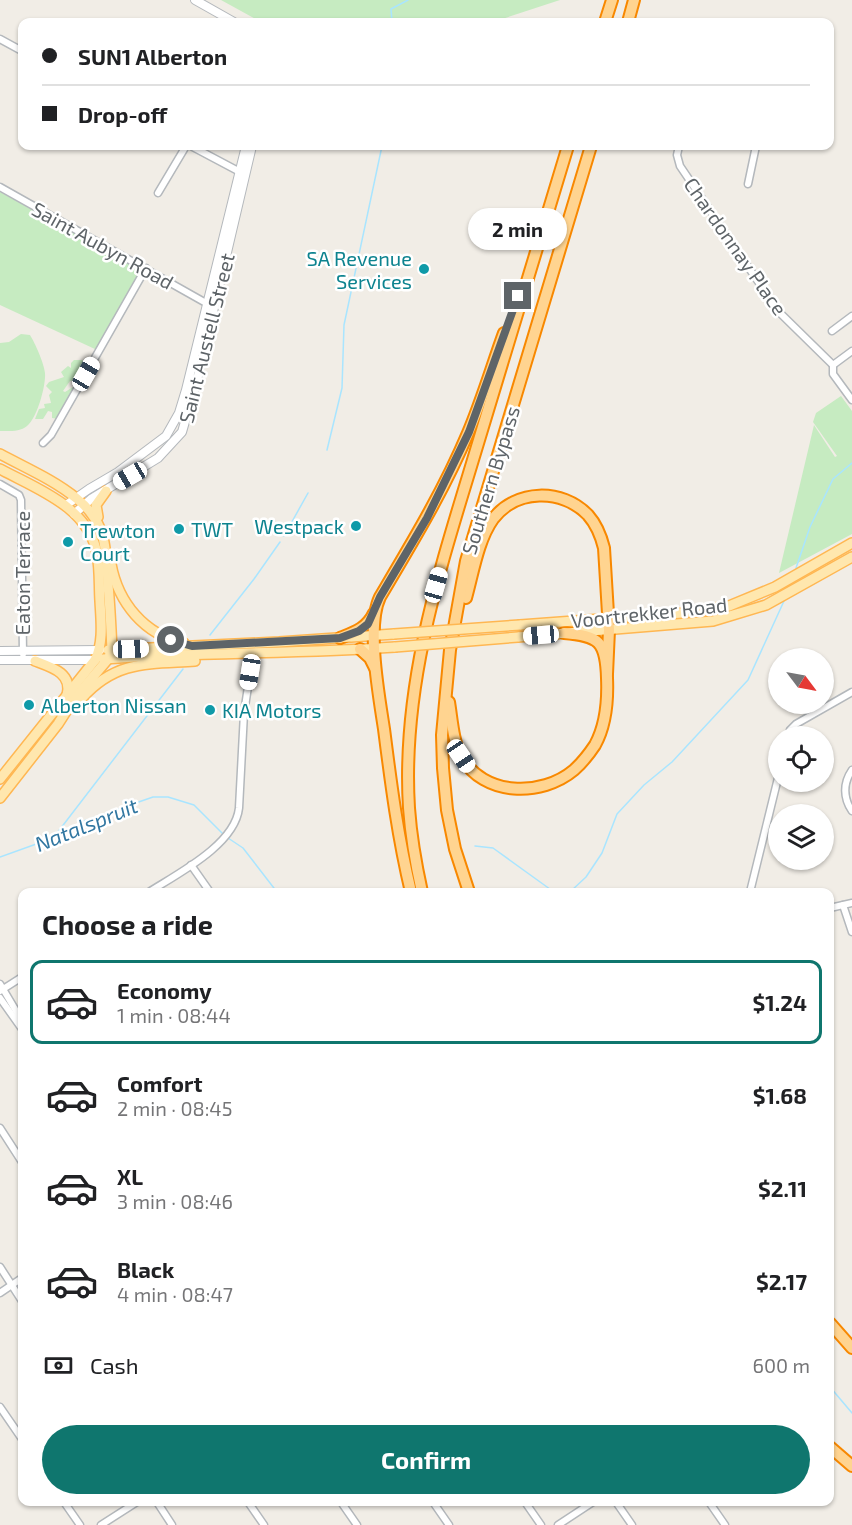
<!DOCTYPE html>
<meta charset="utf-8">
<style>
body{margin:0;font-family:"Exo 2",sans-serif;background:#f6f6f6;color:#202124;height:100vh;display:flex;flex-direction:column;font-size:22px;white-space:nowrap}
*{box-sizing:border-box;margin:0}
p{font-size:20px;color:#757577}
.icon{flex:none;width:33px;height:33px;fill:none;stroke:currentColor;stroke-width:2;stroke-linecap:round;stroke-linejoin:round}
.map{position:relative;flex:1;overflow:hidden}
.side{position:absolute;left:18px;top:888px;width:816px;height:618px;display:flex;flex-direction:column;background:#fff;border-radius:12px;box-shadow:0 2px 4px #0004}
.side>*{flex:none}
.guide{position:absolute;left:18px;top:18px;width:816px;height:132px;border-radius:12px;box-shadow:0 2px 4px #0004;display:grid;align-content:center;height:132px;padding:0 24px;background:#fff}
.needle{width:39px;rotate:122deg}
.fabs{position:absolute;left:768px;top:648px;display:grid;gap:12px}
.fabs a{display:grid;place-items:center;width:66px;height:66px;border-radius:50%;background:#fff;box-shadow:0 2px 4px #0004;font-size:30px}
.end{position:absolute;width:27px;height:27px;margin:-14px;border:8px solid #5e6468;background:#fff;box-shadow:0 0 0 3px #fff}
.from{border-radius:50%}
.bubble{position:absolute;height:42px;border-radius:21px;background:#fff;box-shadow:0 2px 4px #0004;font-size:20px;font-weight:700;line-height:42px;text-align:center}
.car{position:absolute;width:18px;height:36px;margin:-18px -9px;border-radius:8px;box-shadow:0 0 4px 2px #0007;background:linear-gradient(#fff 24%,#345 0 40%,#fff 0 76%,#345 0 86%,#fff 0)}
.guide b{display:flex;align-items:center;gap:21px;height:57px;font-size:22px}
.guide b+b{border-top:2px solid #e0e0e0}
.guide i{width:15px;height:15px;background:#202124}
ul{padding:0;list-style:none}
li{display:flex;align-items:center;gap:18px;height:84px;margin:0 12px 9px;padding:0 12px;border:3px solid transparent;border-radius:12px}
li div{flex:1}
li b{display:block;font-size:22px}
li em{font-style:normal;font-weight:700}
li.current{border-color:#0f766e}
li>.icon{width:54px;height:54px;stroke-width:1.5}
h2{padding:0 24px;font-size:27px;line-height:72px}
.pay{display:flex;align-items:center;gap:15px;height:66px;padding:0 24px;font-size:22px}
.pay p{margin-inline-start:auto}
.primary-button{display:flex;gap:12px;margin-top:auto;padding:12px 24px}
.primary-button a{flex:1;height:69px;border-radius:36px;background:#0f766e;color:#fff;font-size:24px;font-weight:700;line-height:69px;text-align:center}
.map>svg:first-child{display:block}
</style>
<div class="map">
<svg width="852" height="1525" viewBox="0 0 852 1525">
<rect width="100%" height="100%" fill="#f1ede6"/>
<g fill="#c6ebc1">
<path d="M221,0H560L493,22H261Z"/>
<path d="M0,192L142,270L97,350L0,305Z"/>
<path d="M21,334L30,335C35,343 44,363 45,373C46,386 37,418 27,426C20,432 9,431 0,431V343L9,342Z"/>
<path d="M74,360H82L86,363L76,380L70,381L63,391L65,392L73,387L74,390L58,419L52,418V412L48,411L43,419H35L39,409L45,408L44,404L51,403L49,395L52,392L46,386L49,382L64,377L61,372L68,366L71,368V363Z"/>
<path d="M841,396L852,411V534L779,573L814,425L835,457L837,456L813,422L816,413Z"/>
</g>
<g fill="none" stroke-linecap="round" stroke-linejoin="round">
<g stroke="#a9e5ff" stroke-width="1.5">
<path d="M392,22L391,9L408,0"/>
<path d="M327,450L342,388L344,325L382,146"/>
<path d="M284,536L308,493"/>
<path d="M796,568L810,527L833,479L852,463"/>
<path d="M210,635L254,579L280,542"/>
<path d="M54,837L183,669"/>
<path d="M228,838L243,848L277,892"/>
<path d="M475,846L493,848L554,892L571,891L586,877L602,853L617,814L644,785L672,762L748,680L784,601"/>
<path d="M0,857L53,838L84,821L153,797H168L194,805L224,835"/>
<path d="M830,1387L852,1413"/>
</g>
<g stroke="#b4b8bc" stroke-width="9">
<g id="minor">
<path d="M0,39L22,51"/>
<path d="M191,146L240,172"/>
<path d="M679,146L677,155L680,166L778,311L833,365"/>
<path d="M748,184L756,146"/>
<path d="M0,187L206,303"/>
<path d="M158,193L186,146"/>
<path d="M832,331L852,316"/>
<path d="M833,365V374L852,400"/>
<path d="M833,365L852,351"/>
<path d="M43,443L51,435L146,268"/>
<path d="M0,484L19,495L21,500L23,654"/>
<path d="M789,736L790,730L796,724L852,692"/>
<path d="M852,770C843,783 843,798 852,811"/>
<path d="M191,865L210,892"/>
<path d="M149,892C177,874 235,845 239,808L244,713L253,654"/>
<path d="M750,892L778,778"/>
<path d="M843,905L852,932"/>
<path d="M830,908L852,903"/>
<path d="M0,984L22,1021"/>
<path d="M0,991L22,977"/>
<path d="M0,998L22,1029"/>
<path d="M0,1128L22,1162"/>
<path d="M0,1267L22,1301"/>
<path d="M0,1293L22,1278"/>
<path d="M0,1407L22,1439"/>
<path d="M64,1502L80,1525"/>
<path d="M157,1502L172,1525"/>
<path d="M248,1502L264,1525"/>
<path d="M341,1502L357,1525"/>
<path d="M433,1502L449,1525"/>
<path d="M525,1502L541,1525"/>
<path d="M616,1502L632,1525"/>
<path d="M709,1502L725,1525"/>
<path d="M101,1525L137,1502"/>
<path d="M558,1525L593,1502"/>
</g>
</g>
<g stroke="#b4b8bc" stroke-width="10">
<g id="tertiary">
<path d="M195,0L234,22"/>
<path d="M66,505L89,489L118,472L166,436L179,413L186,390L246,146"/>
<path d="M74,514L91,499L158,458L182,432L197,380L252,146"/>
<path d="M0,651L100,650"/>
<path d="M0,660H95"/>
</g>
</g>
<g stroke="#ffb752" stroke-width="12">
<g id="primary">
<path d="M0,454C26,468 54,480 76,498C107,522 106,549 108,585C110,607 111,628 112,650L108,659L74,699L58,724L0,798"/>
<path d="M0,469C37,489 89,507 97,554C100,569 99,585 100,601C101,620 104,642 95,660L0,779"/>
<path d="M98,517L96,505L106,491"/>
<path d="M111,564C118,602 144,635 184,643"/>
<path d="M520,625L682,613L729,606L775,587L852,543"/>
<path d="M518,637L713,621L766,605L852,557"/>
<path d="M108,650L279,642L394,634"/>
<path d="M103,659C200,652 298,654 395,647"/>
<path d="M35,661C51,667 73,673 67,695"/>
<path d="M82,698C116,660 149,664 195,661"/>
</g>
</g>
<g stroke="#f88800" stroke-width="14">
<g id="motorway">
<path d="M605,22L612,0"/>
<path d="M628,22L634,0"/>
<path d="M466,598C473,573 478,540 493,519C516,489 562,488 588,515C596,524 601,536 604,548L609,630L607,674"/>
<path d="M340,638C355,632 367,628 374,613"/>
<path d="M360,649L370,658L375,668"/>
<path d="M449,702C452,720 453,741 461,756C483,797 542,797 574,770C582,763 589,754 595,745C606,725 608,701 607,678C606,641 599,636 564,633"/>
<path d="M411,892C398,838 391,784 384,729C379,696 366,626 380,597C412,543 444,490 468,433C482,400 492,366 504,333"/>
<path d="M422,892C416,865 411,836 409,808C401,681 443,560 479,440C508,342 538,244 568,146"/>
<path d="M469,892L455,849L447,810L443,768L442,735L450,650L466,561L591,146"/>
<path d="M830,1323L852,1348"/>
<path d="M830,1447L852,1466"/>
</g>
</g>
<use href="#minor" stroke="#fff" stroke-width="6"/>
<use href="#tertiary" stroke="#fff" stroke-width="8"/>
<use href="#primary" stroke="#ffe7ae" stroke-width="9"/>
<use href="#motorway" stroke="#ffd490" stroke-width="10"/>
<g stroke="#ffb752" stroke-width="12" stroke-linecap="butt">
<g id="primary-bridge">
<path d="M394,634L520,625"/>
<path d="M395,647L518,637"/>
</g>
</g>
<use href="#primary-bridge" stroke="#ffe7ae" stroke-width="9"/>
</g>
<g fill="none" stroke-linecap="round" stroke-linejoin="round">
<path stroke="#5e6468" stroke-width="8" d="M171,640L192,646L340,638L359,631L368,624L380,597L427,518L469,432L518,296"/>
</g>
<g fill="#0f9aa8" stroke="#fff" stroke-width="2">
<circle cx="424" cy="269" r="6"/>
<circle cx="356" cy="526" r="6"/>
<circle cx="179" cy="529" r="6"/>
<circle cx="68" cy="542" r="6"/>
<circle cx="29" cy="705" r="6"/>
<circle cx="210" cy="710" r="6"/>
</g>
<g text-anchor="middle" dominant-baseline="central" stroke-width="5" stroke-linejoin="round" paint-order="stroke">
<g font-size="20" fill="#5e6468" stroke="#fff">
<text transform="translate(103 245) rotate(29)">Saint Aubyn Road</text>
<text transform="translate(736 246) rotate(55)">Chardonnay Place</text>
<text transform="translate(206 338) rotate(-76)">Saint Austell Street</text>
<text transform="translate(490 480) rotate(-73)">Southern Bypass</text>
<text transform="translate(22 573) rotate(-90)">Eaton Terrace</text>
<text transform="translate(649 612) rotate(-6)">Voortrekker Road</text>
</g>
<g font-size="20" fill="#0d838f" stroke="#fff" text-anchor="start">
<text x="412" y="258" text-anchor="end">SA Revenue<tspan x="412" dy="23">Services</tspan></text>
<text x="344" y="526" text-anchor="end">Westpack</text>
<text x="191" y="529">TWT</text>
<text x="80" y="530">Trewton<tspan x="80" dy="23">Court</tspan></text>
<text x="41" y="705">Alberton Nissan</text>
<text x="222" y="710">KIA Motors</text>
</g>
<g font-size="21" font-style="italic" fill="#3277a1" stroke="#fff">
<text transform="translate(86 824) rotate(-22)">Natalspruit</text>
</g>
</g>
</svg>
<div class="fabs">
<a><svg class="needle" viewBox="-14 -14 28 28"><path d="M0-13l5 13h-10z" fill="#e53935"/><path d="M0 13l5-13h-10z" fill="#757577"/></svg></a>
<a><svg class="icon" aria-label="locate" viewBox="0 0 24 24"><circle cx="12" cy="12" r="6"/><path d="M12 2v4M12 18v4M2 12h4M18 12h4"/></svg></a>
<a><svg class="icon" aria-label="layers" viewBox="0 0 24 24"><path d="M12 4l9 5-9 5-9-5zM3 14l9 5 9-5"/></svg></a>
</div>
<i class="end from" style="left:171px;top:640px"></i>
<i class="end" style="left:518px;top:296px"></i>
<div class="bubble" style="left:468px;top:208px;width:99px">2 min</div>
<i class="car" style="left:86px;top:374px;rotate:30deg"></i>
<i class="car" style="left:130px;top:476px;rotate:240deg"></i>
<i class="car" style="left:436px;top:585px;rotate:16deg"></i>
<i class="car" style="left:541px;top:635px;rotate:265deg"></i>
<i class="car" style="left:131px;top:649px;rotate:88deg"></i>
<i class="car" style="left:250px;top:672px;rotate:189deg"></i>
<i class="car" style="left:461px;top:756px;rotate:146deg"></i>
<div class="guide">
<b><i class="from"></i>SUN1 Alberton</b>
<b><i></i>Drop-off</b>
</div>
<section class="side">
<h2>Choose a ride</h2>
<ul>
<li class="current"><svg class="icon" aria-label="car" viewBox="0 0 24 24"><path d="M5 17H2v-5l4-1 3-4h7l3 4 3 1v5h-3M9 17h6M6 11h13"/><circle cx="7" cy="17" r="2"/><circle cx="17" cy="17" r="2"/></svg><div><b>Economy</b><p>1 min · 08:44</p></div><em>$1.24</em></li>
<li><svg class="icon" aria-label="car" viewBox="0 0 24 24"><path d="M5 17H2v-5l4-1 3-4h7l3 4 3 1v5h-3M9 17h6M6 11h13"/><circle cx="7" cy="17" r="2"/><circle cx="17" cy="17" r="2"/></svg><div><b>Comfort</b><p>2 min · 08:45</p></div><em>$1.68</em></li>
<li><svg class="icon" aria-label="car" viewBox="0 0 24 24"><path d="M5 17H2v-5l4-1 3-4h7l3 4 3 1v5h-3M9 17h6M6 11h13"/><circle cx="7" cy="17" r="2"/><circle cx="17" cy="17" r="2"/></svg><div><b>XL</b><p>3 min · 08:46</p></div><em>$2.11</em></li>
<li><svg class="icon" aria-label="car" viewBox="0 0 24 24"><path d="M5 17H2v-5l4-1 3-4h7l3 4 3 1v5h-3M9 17h6M6 11h13"/><circle cx="7" cy="17" r="2"/><circle cx="17" cy="17" r="2"/></svg><div><b>Black</b><p>4 min · 08:47</p></div><em>$2.17</em></li>
</ul>
<div class="pay"><svg class="icon" aria-label="cash" viewBox="0 0 24 24"><path d="M3 7h18v10H3z"/><circle cx="12" cy="12" r="2"/></svg>Cash<p>600 m</p></div>
<div class="primary-button"><a>Confirm</a></div>
</section>
</div>
